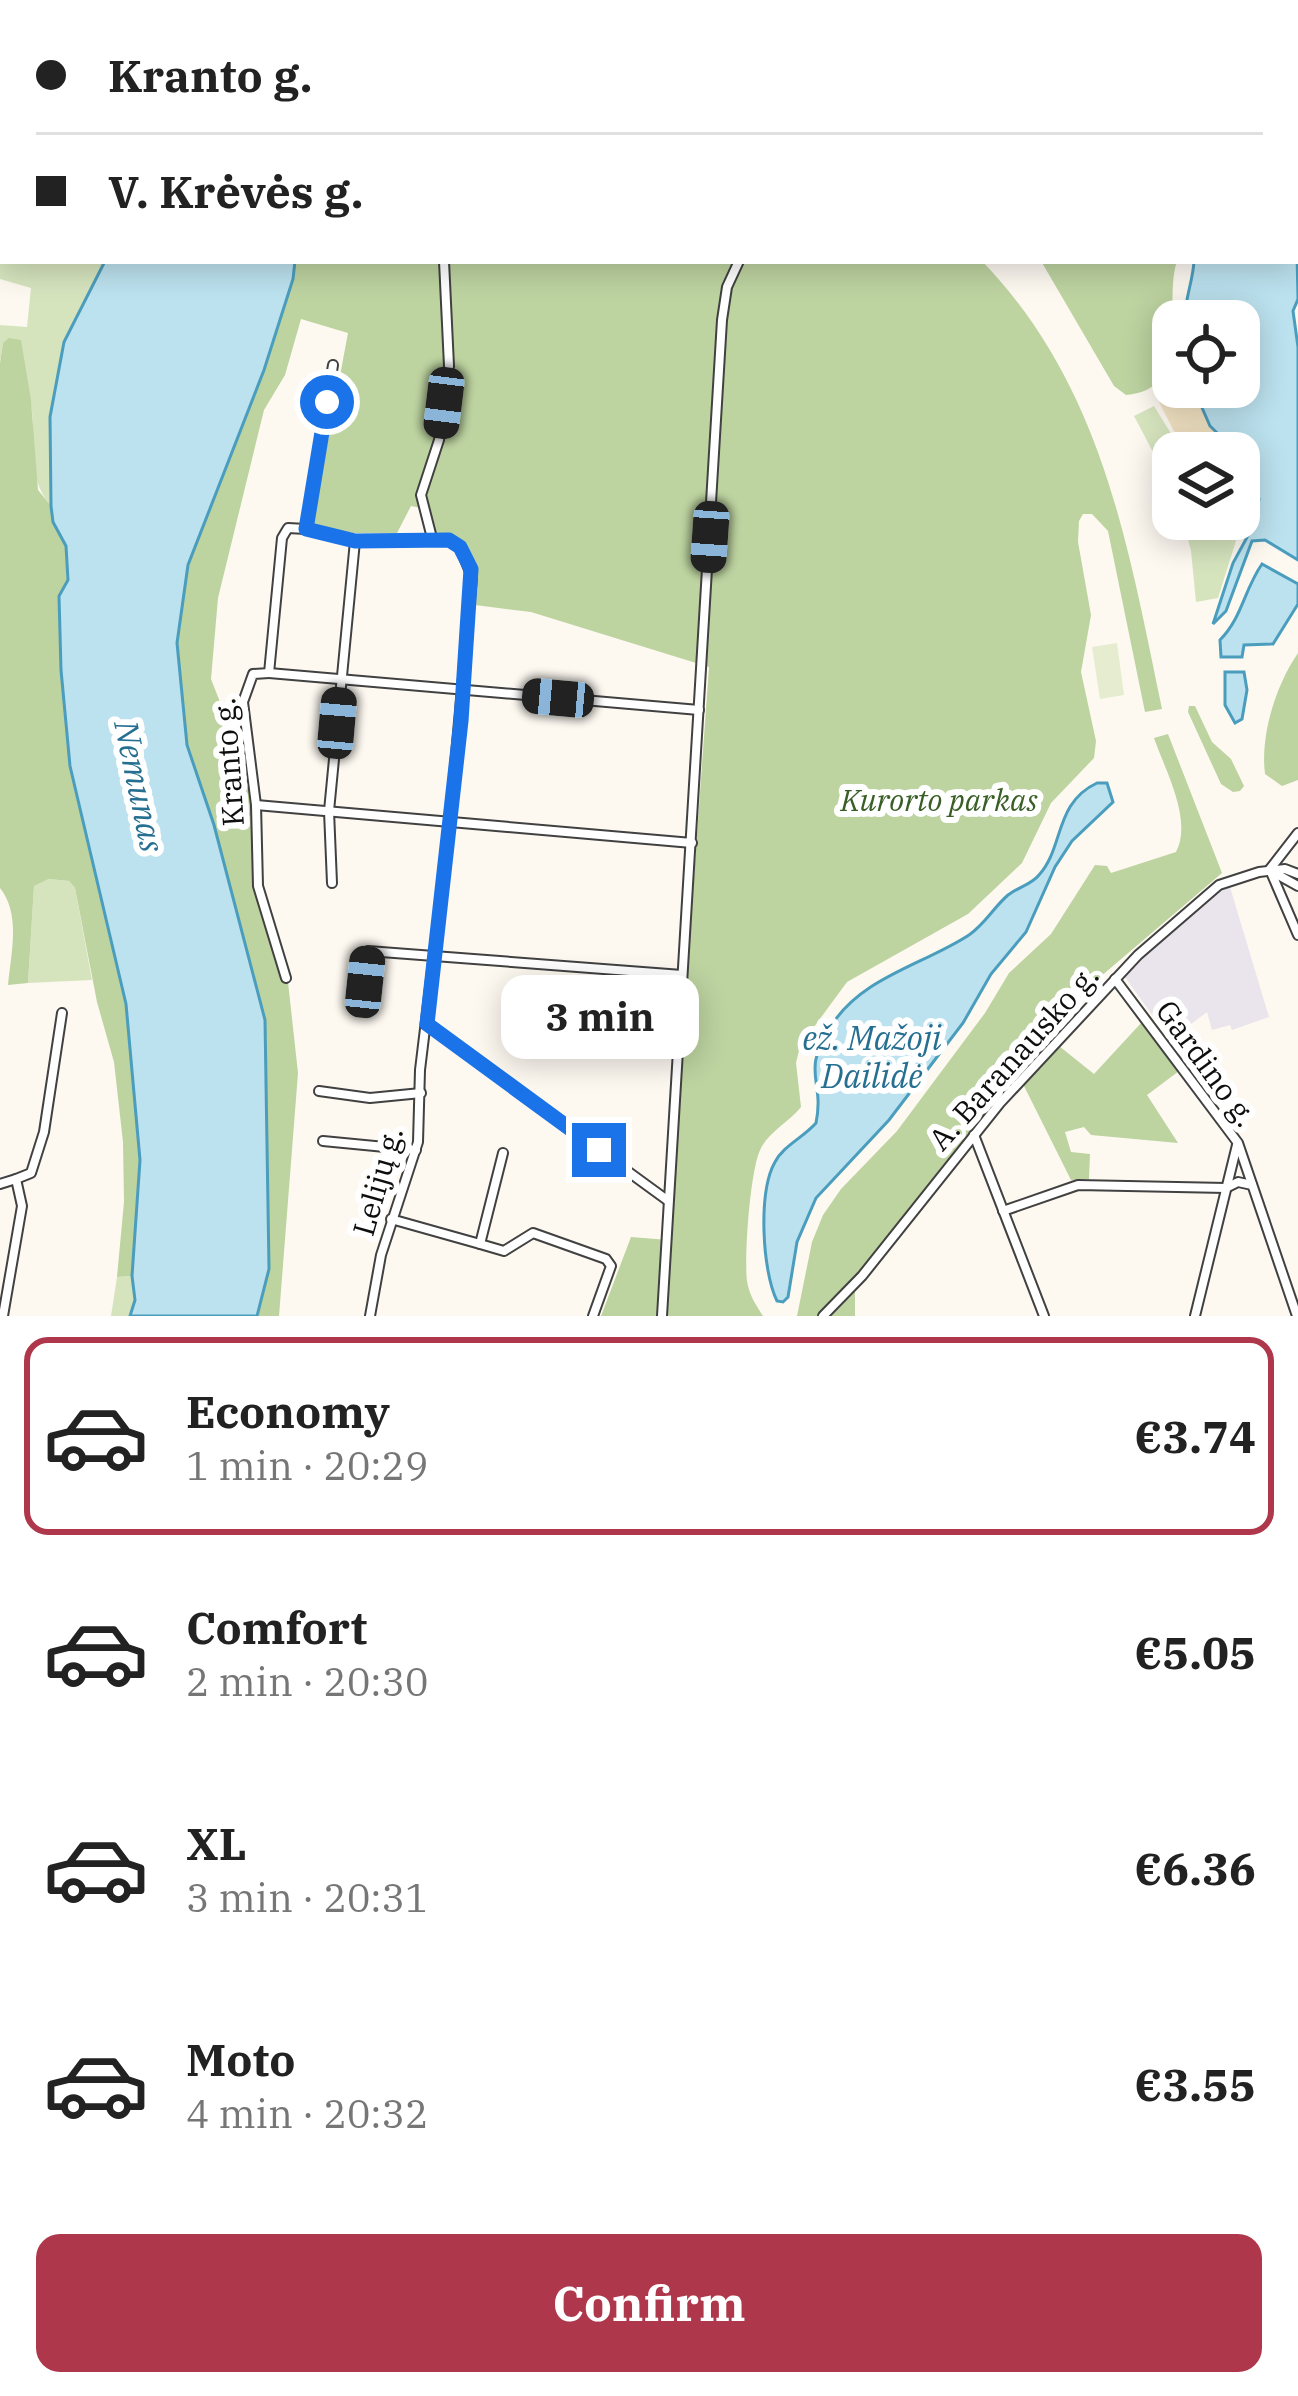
<!DOCTYPE html>
<meta charset="utf-8">
<style>
body{margin:0;font-family:"IBM Plex Serif",serif;background:#f2f2f2;color:#222;height:100vh;display:flex;flex-direction:column;font-size:45px;white-space:nowrap}
*{box-sizing:border-box;margin:0}
p{font-size:39px;color:#767676}
.icon{flex:none;width:66px;height:66px;fill:none;stroke:currentColor;stroke-width:2;stroke-linecap:round;stroke-linejoin:round}
.map{position:relative;height:1316px;overflow:hidden}
.panel{display:flex;flex-direction:column;background:#fff;flex:1}
.panel>*{flex:none}
.guide{position:absolute;left:0px;top:0px;width:1299px;height:264px;box-shadow:0 6px 30px #0003;display:grid;align-content:center;height:264px;padding:0 36px;background:#fff}
.buttons{position:absolute;left:1152px;top:300px;display:grid;gap:24px}
.buttons a{display:grid;place-items:center;width:108px;height:108px;border-radius:24px;background:#fff;box-shadow:0 6px 30px #0003;font-size:60px}
.end{position:absolute;width:54px;height:54px;margin:-27px;border:15px solid #1a73e8;background:#fff;box-shadow:0 0 0 6px #fff}
.from{border-radius:50%}
.bubble{position:absolute;height:84px;border-radius:24px;background:#fff;box-shadow:0 6px 30px #0003;font-size:39px;font-weight:700;line-height:84px;text-align:center}
.car{position:absolute;width:36px;height:72px;margin:-36px -18px;border-radius:15px;box-shadow:0 0 9px 3px #0007;background:linear-gradient(#222 24%,#8ab4d8 0 40%,#222 0 76%,#8ab4d8 0 86%,#222 0)}
.guide b{display:flex;align-items:center;gap:42px;height:114px;font-size:45px}
.guide b+b{border-top:3px solid #e0e0e0}
.guide i{width:30px;height:30px;background:#222}
ul{padding:21px 0 0;list-style:none}
li{display:flex;align-items:center;gap:36px;height:198px;margin:0 24px 18px;padding:0 12px;border:6px solid transparent;border-radius:24px}
li div{flex:1}
li b{display:block;font-size:45px}
li em{font-style:normal;font-weight:700}
li.active{border-color:#ae374b}
li>.icon{width:108px;height:108px;stroke-width:1.5}
.primary-button{display:flex;gap:24px;margin-top:auto;padding:24px 36px}
.primary-button a{flex:1;height:138px;border-radius:24px;background:#ae374b;color:#fff;font-size:48px;font-weight:700;line-height:138px;text-align:center}
.map>svg:first-child{display:block}
</style>
<div class="map">
<svg width="1298" height="1316" viewBox="0 0 1298 1316">
<rect width="100%" height="100%" fill="#fdf9f1"/>
<path fill="#eae4ec" d="M1230,887L1269,1017L1232,1030L1230,1025L1212,1030L1207,1012L1170,1040L1125,977L1158,941L1206,898Z"/>
<g fill="#d6e4be">
<path d="M339,0H606L611,3H337Z"/>
<path d="M0,217L3,261H105L64,342L50,417L51,506C25,476 37,440 31,404C28,384 12,362 3,343L0,362V325L27,327L31,288L0,279Z"/>
<path d="M1154,406L1183,453H1173V490L1134,416Z"/>
<path d="M1239,494L1245,497L1247,506L1218,598L1196,602L1191,551L1183,519H1239Z"/>
<path d="M49,879L69,881L75,888L92,980L28,983L34,886Z"/>
<path d="M132,1276L135,1300L130,1316H111L117,1277Z"/>
</g>
<g fill="#bdd3a0">
<path d="M627,0H1169L632,3Z"/>
<path d="M295,261H982C1103,387 1128,546 1162,709L1145,712L1108,531L1092,514H1083L1079,521L1078,542L1091,615L1081,672L1096,741L1094,758L1051,803L1022,863L968,914L847,982L800,1046L796,1063L801,1107C789,1122 770,1131 761,1148C750,1168 744,1258 747,1281C749,1295 756,1305 763,1316H601L631,1237L668,1240L709,667L531,612L475,605L478,568L464,541L433,534L421,508L411,506L397,533H353L312,525L348,333L301,319L285,375L264,410L218,598L211,679L236,743L244,754L262,887L287,973L298,1073L279,1316H257L269,1269L265,1020L214,825L187,745L177,643L188,565L264,370L293,279Z"/>
<path d="M1041,261H1177C1162,307 1196,389 1126,395L1114,386Z"/>
<path d="M9,338L21,340L31,400L38,490L51,506L53,522L66,546L68,580L61,670L70,766L126,1004L140,1160L132,1276L117,1277L124,1202L123,1142L114,1062L97,1002L75,888L69,881L49,879L34,886L28,983L8,985C11,953 21,914 0,888V363L3,343Z"/>
<path d="M1298,653V780L1282,786L1265,774C1260,735 1276,685 1298,653Z"/>
<path d="M1189,706H1195L1212,742L1231,759L1244,786L1240,791L1233,792L1221,784L1188,712Z"/>
<path d="M1168,734L1222,873L1093,983L1052,1032L1029,1065L968,1134L855,1280V1316H797L812,1242L823,1215L841,1189L897,1131L985,1013L1009,973L1051,934L1095,865L1107,866L1111,873L1176,852C1193,820 1165,770 1154,738Z"/>
<path d="M1142,1022L1179,1071L1147,1095L1178,1143L1091,1135L1084,1127L1065,1132L1071,1152L1090,1154L1089,1179L1071,1180L1023,1084L1059,1046L1094,1074Z"/>
</g>
<path fill="#f3e3c3" d="M1173,384L1193,387C1200,411 1217,437 1236,453H1194L1178,439L1159,402Z"/>
<path fill="#e6eccf" d="M1117,643L1124,695L1100,699L1092,647Z"/>
<g fill="#bce2ef" stroke="#4b9dbd" stroke-width="3">
<path d="M1296,208L1298,299L1293,311L1298,347V560L1265,540L1252,541L1226,611L1213,624L1233,563L1251,530L1259,499L1247,462L1210,426L1193,387H1239V321H1185C1184,300 1193,282 1194,261H1296Z"/>
<path d="M105,261H295L293,279L264,370L188,565L177,643L187,745L214,825L265,1020L269,1269L257,1316H130L135,1300L132,1276L140,1160L126,1004L70,766L61,670L59,596L68,580L66,546L53,522L51,506L50,417L64,342Z"/>
<path d="M1262,564L1298,584V604L1273,644L1244,645L1242,657H1221L1220,640C1242,618 1244,590 1262,564Z"/>
<path d="M1244,672L1247,690L1242,719L1235,723L1225,705V672Z"/>
<path d="M1097,783H1107L1113,802L1072,841L1055,867L1026,932L991,974L963,1023L889,1120L816,1198L797,1242L788,1297L783,1302L777,1301C762,1270 758,1192 775,1162C783,1146 804,1137 816,1123C825,1079 800,1074 831,1026C862,977 923,965 969,935C985,924 994,907 1008,895C1018,887 1031,885 1039,875C1064,848 1054,803 1097,783Z"/>
</g>
<g fill="none" stroke-linecap="round" stroke-linejoin="round">
<path stroke="#4b9dbd" stroke-width="3" d="M0,155L3,157"/>
<g stroke="#414141" stroke-width="12">
<g id="minor">
<path d="M180,3L182,0"/>
<path d="M0,239L3,234"/>
<path d="M306,529L355,541L449,540L460,547L472,577L450,822L420,1070L418,1142L381,1255L370,1316"/>
<path d="M432,538L421,495L439,440L449,366L444,261"/>
<path d="M269,673L699,710"/>
<path d="M256,805L692,843"/>
<path d="M1270,869L1298,833"/>
<path d="M1270,870L1298,935"/>
<path d="M1271,871L1298,886"/>
<path d="M332,883L329,811L355,541"/>
<path d="M286,978L258,886L256,805L243,702L253,674L269,673L282,538L288,528L306,529L333,365"/>
<path d="M1115,979L1238,1143L1297,1316"/>
<path d="M365,982L368,951L682,975"/>
<path d="M427,1025L667,1200"/>
<path d="M319,1091L370,1098L421,1093"/>
<path d="M974,1135L1044,1316"/>
<path d="M323,1141L416,1150"/>
<path d="M503,1153L480,1244L504,1251L533,1233L606,1259L611,1266L593,1316"/>
<path d="M0,1184L16,1179"/>
<path d="M1003,1211L1078,1185L1226,1188L1238,1182L1252,1185"/>
<path d="M391,1219L480,1244"/>
<path d="M3,1316L22,1206L16,1179L31,1173L44,1132L62,1013"/>
<path d="M662,1316L722,320L727,287L739,261"/>
<path d="M823,1316L862,1276L1000,1103L1138,955L1219,885L1259,872L1285,869L1298,874"/>
<path d="M1195,1316L1237,1145"/>
</g>
</g>
<use href="#minor" stroke="#fff" stroke-width="8"/>
</g>
<g fill="none" stroke-linecap="round" stroke-linejoin="round">
<path stroke="#1a73e8" stroke-width="15" d="M327,402L306,529L355,541L449,540L460,547L471,569L461,721L427,1024L599,1150"/>
</g>
<g text-anchor="middle" dominant-baseline="central" stroke-width="12" stroke-linejoin="round" paint-order="stroke">
<g font-size="30" fill="#0e0e0e" stroke="#fff">
<text transform="translate(228 762) rotate(-94)">Kranto g.</text>
<text transform="translate(1013 1057) rotate(-48)">A. Baranausko g.</text>
<text transform="translate(1207 1063) rotate(54)">Gardino g.</text>
<text transform="translate(377 1181) rotate(-74)">Lelijų g.</text>
</g>
<g font-size="30" font-style="italic" fill="#395e26" stroke="#fff">
<text x="939" y="799">Kurorto parkas</text>
</g>
<g font-size="33" font-style="italic" fill="#266f91" stroke="#fff">
<text transform="translate(140 786) rotate(78)">Nemunas</text>
<text x="872" y="1037">ež. Mažoji<tspan x="872" dy="38">Dailidė</tspan></text>
</g>
</g>
</svg>
<div class="buttons">
<a><svg class="icon" aria-label="locate" viewBox="0 0 24 24"><circle cx="12" cy="12" r="6"/><path d="M12 2v4M12 18v4M2 12h4M18 12h4"/></svg></a>
<a><svg class="icon" aria-label="layers" viewBox="0 0 24 24"><path d="M12 4l9 5-9 5-9-5zM3 14l9 5 9-5"/></svg></a>
</div>
<i class="end from" style="left:327px;top:402px"></i>
<i class="end" style="left:599px;top:1150px"></i>
<div class="bubble" style="left:501px;top:975px;width:198px">3 min</div>
<i class="car" style="left:444px;top:403px;rotate:187deg"></i>
<i class="car" style="left:710px;top:537px;rotate:184deg"></i>
<i class="car" style="left:558px;top:698px;rotate:275deg"></i>
<i class="car" style="left:337px;top:723px;rotate:5deg"></i>
<i class="car" style="left:365px;top:982px;rotate:6deg"></i>
<div class="guide">
<b><i class="from"></i>Kranto g.</b>
<b><i></i>V. Krėvės g.</b>
</div>
</div>
<section class="panel">
<ul>
<li class="active"><svg class="icon" aria-label="car" viewBox="0 0 24 24"><path d="M5 17H2v-5l4-1 3-4h7l3 4 3 1v5h-3M9 17h6M6 11h13"/><circle cx="7" cy="17" r="2"/><circle cx="17" cy="17" r="2"/></svg><div><b>Economy</b><p>1 min · 20:29</p></div><em>€3.74</em></li>
<li><svg class="icon" aria-label="car" viewBox="0 0 24 24"><path d="M5 17H2v-5l4-1 3-4h7l3 4 3 1v5h-3M9 17h6M6 11h13"/><circle cx="7" cy="17" r="2"/><circle cx="17" cy="17" r="2"/></svg><div><b>Comfort</b><p>2 min · 20:30</p></div><em>€5.05</em></li>
<li><svg class="icon" aria-label="car" viewBox="0 0 24 24"><path d="M5 17H2v-5l4-1 3-4h7l3 4 3 1v5h-3M9 17h6M6 11h13"/><circle cx="7" cy="17" r="2"/><circle cx="17" cy="17" r="2"/></svg><div><b>XL</b><p>3 min · 20:31</p></div><em>€6.36</em></li>
<li><svg class="icon" aria-label="car" viewBox="0 0 24 24"><path d="M5 17H2v-5l4-1 3-4h7l3 4 3 1v5h-3M9 17h6M6 11h13"/><circle cx="7" cy="17" r="2"/><circle cx="17" cy="17" r="2"/></svg><div><b>Moto</b><p>4 min · 20:32</p></div><em>€3.55</em></li>
</ul>
<div class="primary-button"><a>Confirm</a></div>
</section>
